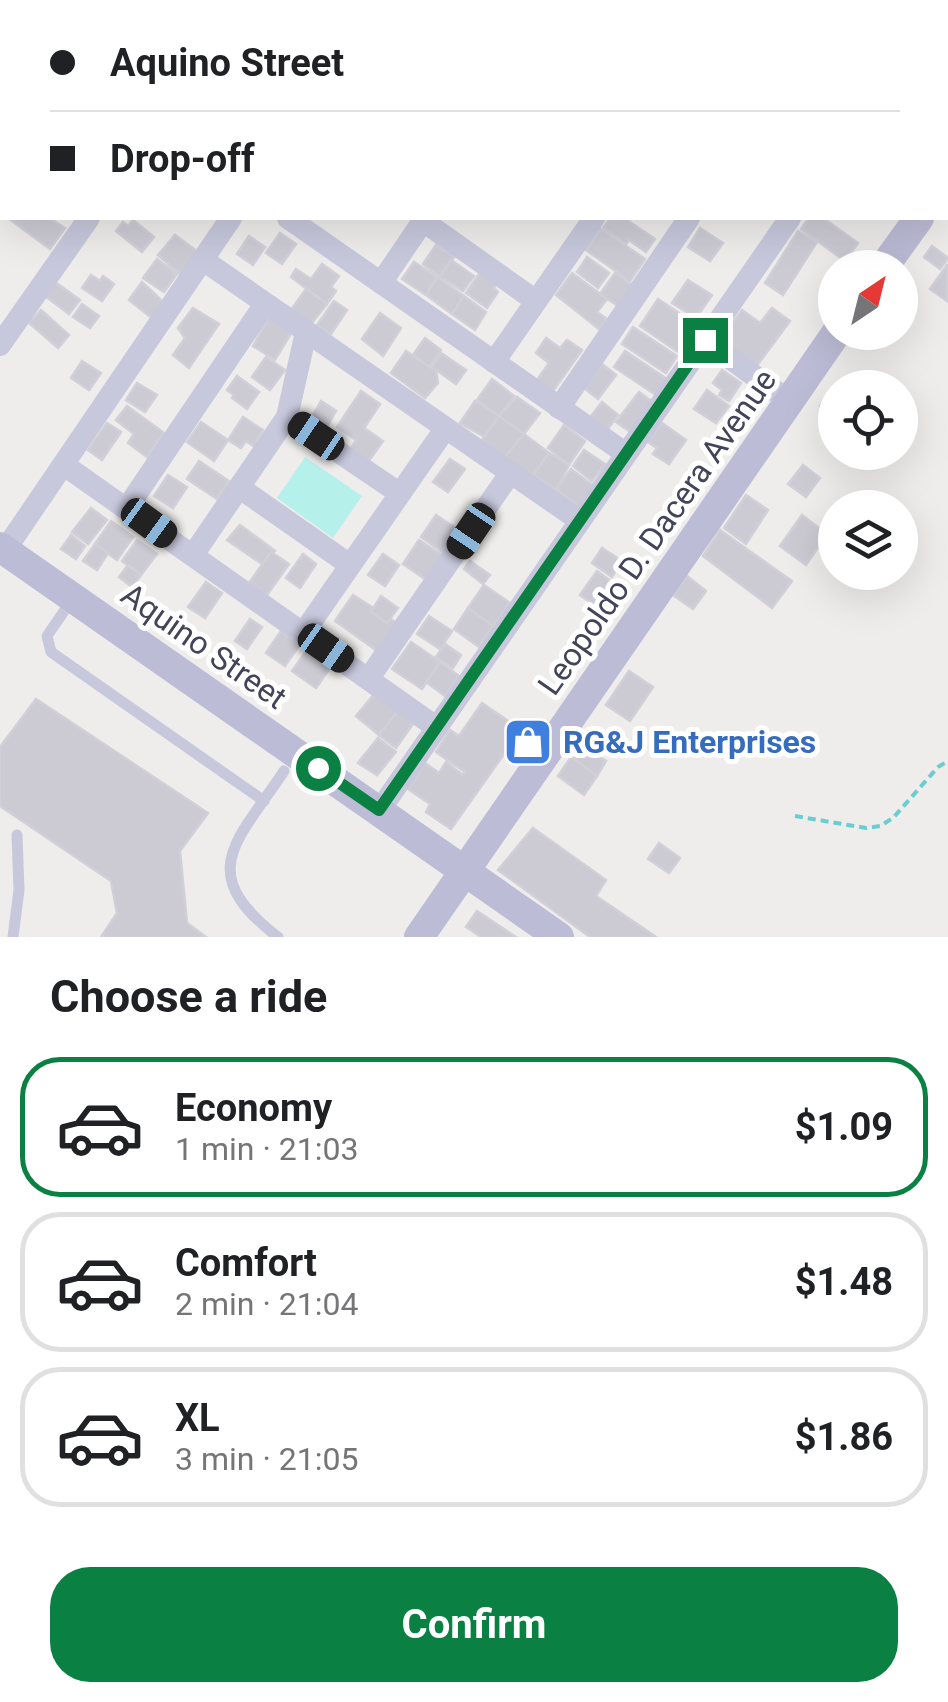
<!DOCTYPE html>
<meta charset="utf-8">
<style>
body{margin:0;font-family:Roboto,sans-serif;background:#f2f2f2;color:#202124;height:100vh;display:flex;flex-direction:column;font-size:38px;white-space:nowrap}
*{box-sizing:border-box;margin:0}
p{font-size:32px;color:#757577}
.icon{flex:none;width:55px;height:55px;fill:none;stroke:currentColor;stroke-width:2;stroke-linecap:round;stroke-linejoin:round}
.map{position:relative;height:937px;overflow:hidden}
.sheet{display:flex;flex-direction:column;background:#fff;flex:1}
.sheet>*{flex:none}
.top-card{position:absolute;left:0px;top:0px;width:950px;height:220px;box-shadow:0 10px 40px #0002;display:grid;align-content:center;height:220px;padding:0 50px;background:#fff}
.needle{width:65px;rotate:35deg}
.controls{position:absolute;left:818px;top:250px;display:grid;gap:20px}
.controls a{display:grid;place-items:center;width:100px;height:100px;border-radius:50%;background:#fff;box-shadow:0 10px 40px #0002;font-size:50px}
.end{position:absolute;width:45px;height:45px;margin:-22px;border:12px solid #0b8043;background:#fff;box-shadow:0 0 0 5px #fff}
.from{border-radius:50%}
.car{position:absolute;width:30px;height:60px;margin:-30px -15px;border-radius:12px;box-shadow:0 0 8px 2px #0007;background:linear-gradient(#222 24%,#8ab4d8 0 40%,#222 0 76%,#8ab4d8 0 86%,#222 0)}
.top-card b{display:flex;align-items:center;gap:35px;height:95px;font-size:38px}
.top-card b+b{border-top:2px solid #e0e0e0}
.top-card i{width:25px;height:25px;background:#202124}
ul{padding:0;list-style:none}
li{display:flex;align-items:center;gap:30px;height:140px;margin:0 20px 15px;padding:0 30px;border:5px solid #e0e0e0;border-radius:40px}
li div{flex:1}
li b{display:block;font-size:38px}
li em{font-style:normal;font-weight:700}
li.active{border-color:#0b8043}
li>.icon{width:90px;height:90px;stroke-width:1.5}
h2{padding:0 50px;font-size:45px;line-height:120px}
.cta{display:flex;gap:20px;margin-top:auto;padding:20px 50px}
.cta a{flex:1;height:115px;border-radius:40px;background:#0b8043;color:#fff;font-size:40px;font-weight:700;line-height:115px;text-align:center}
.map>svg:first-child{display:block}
</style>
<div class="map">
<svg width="948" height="937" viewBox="0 0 948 937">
<rect width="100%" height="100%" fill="#eeedeb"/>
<path fill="#b5f0eb" d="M305,457L362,496L333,538L277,498Z"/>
<g fill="#cccad3" stroke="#d1cfd8" stroke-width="2.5">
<path d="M8,218H49L65,228L50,249Z"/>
<path d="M610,218H624L655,239L646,252L629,240L626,244L603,228Z"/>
<path d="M809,218H823L858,243L845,261L801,229Z"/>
<path d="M133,220L154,237L142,252L116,231L123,222L128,226Z"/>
<path d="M700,228L723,243L710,261L688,247Z"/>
<path d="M601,229L645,259L630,281L586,250Z"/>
<path d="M798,231L817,242L783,295L765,283Z"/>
<path d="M280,233L296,244L282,264L266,253Z"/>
<path d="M175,235L201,254L183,277L158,255Z"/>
<path d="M249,236L265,247L253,265L237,254Z"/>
<path d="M436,245L454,257L440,277L423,264Z"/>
<path d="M932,246L948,258L940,269L924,257Z"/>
<path d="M587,257L609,273L598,288L577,272Z"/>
<path d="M157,259L177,274L164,292L143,278Z"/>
<path d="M451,260L474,276L463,291L440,277Z"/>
<path d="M414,262L437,277L426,295L402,279Z"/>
<path d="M322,264L339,276L331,287L336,291L327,304L291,277L296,269L311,279Z"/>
<path d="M947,265L948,266L947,301L930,289Z"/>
<path d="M481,271L497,282L494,288L498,292L487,308L466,293Z"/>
<path d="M572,273L607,299L597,312L607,319L599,329L556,295Z"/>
<path d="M615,273L635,287L621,308L600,294Z"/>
<path d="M91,275L100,281L103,276L114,284L102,301L82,288Z"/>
<path d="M437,277L464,296L452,314L426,295Z"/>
<path d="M688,280L712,295L696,318L672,303Z"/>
<path d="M55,282L80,300L69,314L45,296Z"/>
<path d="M142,282L164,303L153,319L129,300Z"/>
<path d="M306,289L327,304L311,324L291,310Z"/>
<path d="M464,296L486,312L475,330L452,314Z"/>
<path d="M658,299L703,329L684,356L640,326Z"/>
<path d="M334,301L347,310L331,334L317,325Z"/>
<path d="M82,304L99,316L90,328L73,317Z"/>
<path d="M193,308L219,324L189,368L173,355L185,338L178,328Z"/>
<path d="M772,308L790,321L756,367L719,341L742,310L760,323Z"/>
<path d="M41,310L69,335L58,348L29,323Z"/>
<path d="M380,313L401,328L383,356L362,339Z"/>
<path d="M270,316L293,330L275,360L253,346Z"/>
<path d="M633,327L677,356L666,373L622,344Z"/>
<path d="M425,338L441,350L429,367L413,355Z"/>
<path d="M546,338L560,348L567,340L582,350L553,391L537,380L549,363L536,353Z"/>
<path d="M406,351L436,371L438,383L425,398L391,373Z"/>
<path d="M625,351L667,379L656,395L614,367Z"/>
<path d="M441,353L466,370L456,384L432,367Z"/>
<path d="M266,357L285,370L270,390L252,377Z"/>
<path d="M82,361L101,373L89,390L71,378Z"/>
<path d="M602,364L616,375L598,399L584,388Z"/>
<path d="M722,370L741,383L729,401L719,395L722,390L713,383Z"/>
<path d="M237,376L259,392L247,409L232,398L234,395L227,390Z"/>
<path d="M492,379L514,396L499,416L477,400Z"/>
<path d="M840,381L849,388H835V418L820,406Z"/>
<path d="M137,383L157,395L145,412L126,400Z"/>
<path d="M707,390L729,406L716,423L694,409Z"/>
<path d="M361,391L380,404L364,428L383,441L368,462L350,450L356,440L337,427Z"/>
<path d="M639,392L654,403L632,433L616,422Z"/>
<path d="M517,397L540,413L524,434L499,416Z"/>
<path d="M321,401L336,411L325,430L310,420Z"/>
<path d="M475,401L499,416L485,437L460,423Z"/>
<path d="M602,402L618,415L605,433L588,420Z"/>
<path d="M127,406L164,433L147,457L128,443L134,434L116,420Z"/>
<path d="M499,416L524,434L504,458L482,440Z"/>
<path d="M243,417L263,430L256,441L261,444L258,449L246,441L241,448L228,440Z"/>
<path d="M201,422L228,440L214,461L187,442Z"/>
<path d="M107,423L121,432L102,460L88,450Z"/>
<path d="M662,423L686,440L669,464L653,454L657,448L648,442Z"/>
<path d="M564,425L585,441L569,465L548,448Z"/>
<path d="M524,434L549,453L533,475L504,458Z"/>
<path d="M584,450L605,464L592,481L573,466Z"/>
<path d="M549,453L569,465L556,490L533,475Z"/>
<path d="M450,459L465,469L448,492L433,482Z"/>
<path d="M199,461L229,481L217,499L187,479Z"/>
<path d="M803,465L820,478L806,497L788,484Z"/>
<path d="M571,469L594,486L581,508L556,490Z"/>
<path d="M168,475L187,487L173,508L154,496Z"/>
<path d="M746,495L768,510L746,544L724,528Z"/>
<path d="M91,508L107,520L88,544L72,532Z"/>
<path d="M436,515L457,529L442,552L421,537Z"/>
<path d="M802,515L827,534L806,565L780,546Z"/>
<path d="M111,521L133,537L117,560L95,544Z"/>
<path d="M240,525L275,551L262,564L227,540Z"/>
<path d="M720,530L792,581L772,608L703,556Z"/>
<path d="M71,535L85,546L76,559L61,549Z"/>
<path d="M137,540L157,554L141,575L122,561Z"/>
<path d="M419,540L442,555L425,579L403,564Z"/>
<path d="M95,544L108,553L97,570L83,561Z"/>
<path d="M602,548L622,561L612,577L592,563Z"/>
<path d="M271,552L289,564L267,595L249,583Z"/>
<path d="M303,554L316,564L300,588L286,578Z"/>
<path d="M383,554L399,565L385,586L368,575Z"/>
<path d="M470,561L490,575L483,584L464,569Z"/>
<path d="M128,565L141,575L132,587L119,577Z"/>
<path d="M597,571L619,587L603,611L580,595Z"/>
<path d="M687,576L706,591L693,609L673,595Z"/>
<path d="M206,582L222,593L205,618L188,607Z"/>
<path d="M484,585L510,603L493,626L468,608Z"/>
<path d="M353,595L400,625L380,653L335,621Z"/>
<path d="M381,596L398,608L387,623L371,612Z"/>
<path d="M468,608L493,626L479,647L454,629Z"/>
<path d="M429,616L452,631L440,649L417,634Z"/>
<path d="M250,619L262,627L247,649L235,641Z"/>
<path d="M281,631L300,644L285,666L266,653Z"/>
<path d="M411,642L440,662L422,689L392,669Z"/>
<path d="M445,644L461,655L453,668L436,657Z"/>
<path d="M310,646L326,659L323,663L330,668L316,688L292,671Z"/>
<path d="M440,662L459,676L445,696L426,682Z"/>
<path d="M629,671L653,687L630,721L606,705Z"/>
<path d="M375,693L398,711L379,735L356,716Z"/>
<path d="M36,699L208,813L180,851L187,923L206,937H101L117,913L111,881L0,806V747Z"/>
<path d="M482,703L521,730L451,829L426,812L430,804L408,789L425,763L439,773L446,762L463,775L465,772L436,752L450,730L459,736Z"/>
<path d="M398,711L413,724L396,748L379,735Z"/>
<path d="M582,736L601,749L596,755L606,761L597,776L571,757Z"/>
<path d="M378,738L396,752L377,775L358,763Z"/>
<path d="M571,757L597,776L584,795L558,776Z"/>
<path d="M533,828L606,880L596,896L656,937H590L498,870Z"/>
<path d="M659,843L680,858L669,873L648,859Z"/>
<path d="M477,911L516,937H481L466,927Z"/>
</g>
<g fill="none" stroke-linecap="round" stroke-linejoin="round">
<g stroke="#6ccdd0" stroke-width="4" stroke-dasharray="8 5" stroke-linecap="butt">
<path d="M709,0L713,2"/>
<path d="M948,107V108"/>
<path d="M795,816L866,828L880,826L893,818L938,767L948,761"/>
</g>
<g stroke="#c8c8dd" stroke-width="11">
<path d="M71,601L47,636L51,652L264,801"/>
<path d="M13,937L19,890L17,835"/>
<path d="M278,937C193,872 238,841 284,771"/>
</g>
<g stroke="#c8c8dd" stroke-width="22">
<path d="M449,0L453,2"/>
<path d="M595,0L599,2"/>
<path d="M63,2L65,0"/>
<path d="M238,2L240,0"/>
<path d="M377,2L379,0"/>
<path d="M749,2L751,0"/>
<path d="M847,2L848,0"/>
<path d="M941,2L942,0"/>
<path d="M0,96L2,93"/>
<path d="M288,218L625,453"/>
<path d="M423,221L536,301"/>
<path d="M203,260L579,520"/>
<path d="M381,283L425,218"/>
<path d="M705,340L789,401"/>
<path d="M0,345L89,218"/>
<path d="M494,362L594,218"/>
<path d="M559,408L689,218"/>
<path d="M287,417L399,493"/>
<path d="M64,465L436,727"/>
<path d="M240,488L350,565"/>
<path d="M127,508L265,304"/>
<path d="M5,550L231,218"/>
<path d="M193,555L287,417L306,332"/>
<path d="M304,632L445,429"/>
<path d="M369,678L511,472"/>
<path d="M379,811L790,218"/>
</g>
<g stroke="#bdbcd6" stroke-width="30">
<path d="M883,268L919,218"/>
<path d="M0,547L559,937"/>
<path d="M419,937L837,332"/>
</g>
</g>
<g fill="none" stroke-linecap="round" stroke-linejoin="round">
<path stroke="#0b8043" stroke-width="12" d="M318,768L379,810L705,340"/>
</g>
<defs>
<g id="shop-square" transform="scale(2.5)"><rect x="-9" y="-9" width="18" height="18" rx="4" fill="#3f7fe0" stroke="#fff"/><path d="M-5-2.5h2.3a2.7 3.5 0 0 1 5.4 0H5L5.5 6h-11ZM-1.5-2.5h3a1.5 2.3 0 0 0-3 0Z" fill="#fff"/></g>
</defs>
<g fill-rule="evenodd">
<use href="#shop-square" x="528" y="742"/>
</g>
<g text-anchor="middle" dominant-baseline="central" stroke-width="10" stroke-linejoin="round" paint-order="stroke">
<g font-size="32" fill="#434359" stroke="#fff">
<text transform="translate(657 532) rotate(-55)">Leopoldo D. Dacera Avenue</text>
<text transform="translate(204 646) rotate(35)">Aquino Street</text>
</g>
<g font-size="32" font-weight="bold" fill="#366cbe" stroke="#fff" text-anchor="start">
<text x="563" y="742">RG&amp;J Enterprises</text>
</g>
</g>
</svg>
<div class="controls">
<a><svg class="needle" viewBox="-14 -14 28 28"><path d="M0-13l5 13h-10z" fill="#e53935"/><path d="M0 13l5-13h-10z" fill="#757577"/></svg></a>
<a><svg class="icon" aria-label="locate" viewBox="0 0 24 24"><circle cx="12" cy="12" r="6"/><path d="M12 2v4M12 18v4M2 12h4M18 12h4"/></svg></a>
<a><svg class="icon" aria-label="layers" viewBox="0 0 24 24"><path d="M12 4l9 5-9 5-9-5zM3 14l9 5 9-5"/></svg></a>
</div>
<i class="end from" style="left:318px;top:768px"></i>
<i class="end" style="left:705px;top:340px"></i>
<i class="car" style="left:316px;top:436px;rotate:304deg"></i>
<i class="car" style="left:149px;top:523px;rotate:126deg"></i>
<i class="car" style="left:471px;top:531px;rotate:214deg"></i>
<i class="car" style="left:326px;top:648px;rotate:125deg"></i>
<div class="top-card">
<b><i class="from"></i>Aquino Street</b>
<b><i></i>Drop-off</b>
</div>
</div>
<section class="sheet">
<h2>Choose a ride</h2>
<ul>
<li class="active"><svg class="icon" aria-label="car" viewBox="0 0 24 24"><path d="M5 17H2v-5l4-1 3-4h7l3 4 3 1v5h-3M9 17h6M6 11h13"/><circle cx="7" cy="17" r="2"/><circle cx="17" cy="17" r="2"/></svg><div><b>Economy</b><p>1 min · 21:03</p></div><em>$1.09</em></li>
<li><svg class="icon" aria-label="car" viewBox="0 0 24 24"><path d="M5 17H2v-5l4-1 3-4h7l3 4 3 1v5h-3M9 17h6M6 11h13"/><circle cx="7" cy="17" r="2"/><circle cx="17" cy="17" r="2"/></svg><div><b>Comfort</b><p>2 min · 21:04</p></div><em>$1.48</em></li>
<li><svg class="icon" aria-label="car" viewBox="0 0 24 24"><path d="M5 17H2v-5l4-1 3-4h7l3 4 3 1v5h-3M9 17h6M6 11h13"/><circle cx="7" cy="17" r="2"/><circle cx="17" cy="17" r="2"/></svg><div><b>XL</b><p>3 min · 21:05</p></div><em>$1.86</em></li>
</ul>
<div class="cta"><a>Confirm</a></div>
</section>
